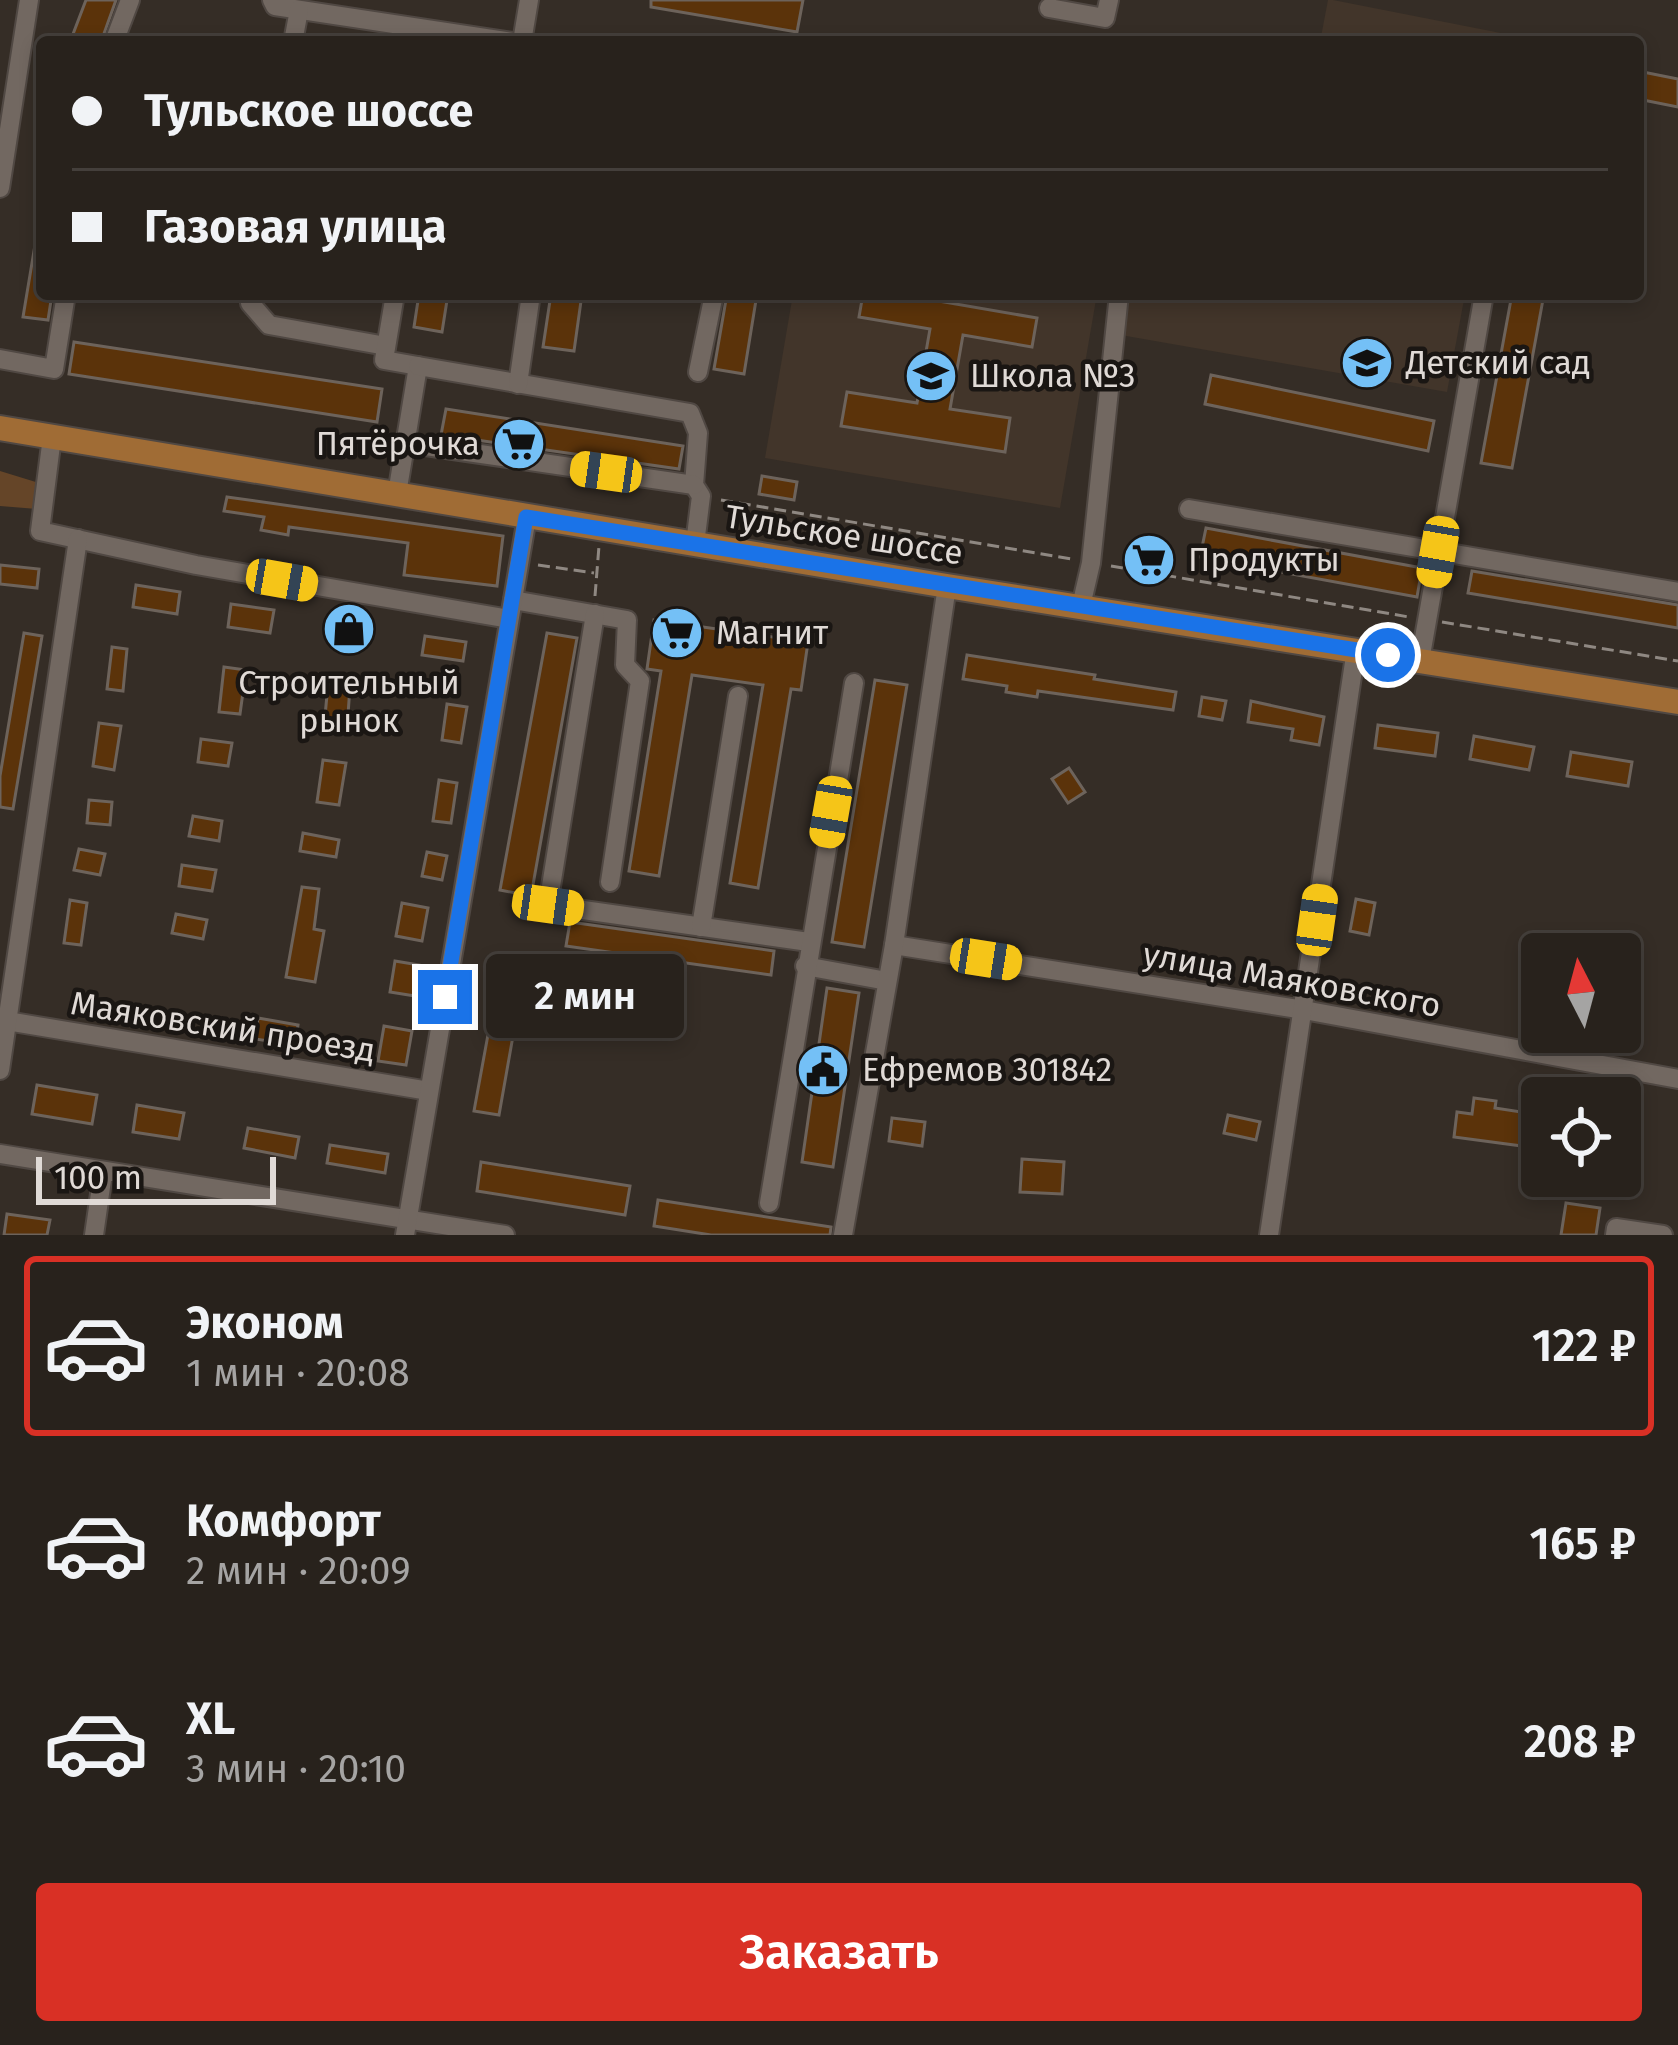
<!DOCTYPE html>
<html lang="ru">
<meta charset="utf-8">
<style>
body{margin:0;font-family:"Fira Sans",sans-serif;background:#302a25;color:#f1f3f6;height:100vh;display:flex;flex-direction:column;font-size:45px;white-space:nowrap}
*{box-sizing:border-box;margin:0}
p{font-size:39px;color:#a5a4a3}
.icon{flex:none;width:66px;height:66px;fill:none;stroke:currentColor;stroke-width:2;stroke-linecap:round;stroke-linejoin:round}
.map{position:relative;height:1235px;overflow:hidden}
.side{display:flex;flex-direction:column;background:#28221c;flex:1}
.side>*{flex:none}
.guide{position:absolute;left:36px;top:36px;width:1608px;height:264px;border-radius:12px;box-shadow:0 6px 18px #0003,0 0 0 3px #443f3b;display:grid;align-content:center;height:264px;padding:0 36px;background:#28221c}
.needle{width:78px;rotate:354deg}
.buttons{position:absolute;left:1521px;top:933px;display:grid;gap:24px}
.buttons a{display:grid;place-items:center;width:120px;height:120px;border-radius:12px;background:#28221c;box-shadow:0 6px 18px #0003,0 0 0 3px #443f3b;font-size:60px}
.scale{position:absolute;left:36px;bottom:30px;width:240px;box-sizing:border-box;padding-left:12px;border:6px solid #e0dad6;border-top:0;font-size:33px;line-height:42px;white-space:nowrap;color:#e0dad6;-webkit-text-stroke:9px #1a1613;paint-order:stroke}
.end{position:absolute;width:54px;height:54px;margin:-27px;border:15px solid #1a73e8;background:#fff;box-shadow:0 0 0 6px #fff}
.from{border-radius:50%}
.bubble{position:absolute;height:84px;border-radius:12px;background:#28221c;box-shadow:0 6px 18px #0003,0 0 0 3px #443f3b;font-size:39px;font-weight:600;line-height:84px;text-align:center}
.car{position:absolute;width:36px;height:72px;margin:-36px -18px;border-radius:15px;box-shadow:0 0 9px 3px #0007;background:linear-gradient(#f5c518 24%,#345 0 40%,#f5c518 0 76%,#345 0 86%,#f5c518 0)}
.guide b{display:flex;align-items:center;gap:42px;height:114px;font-size:45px}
.guide b+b{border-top:3px solid #443f3b}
.guide i{width:30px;height:30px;background:#f1f3f6}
ul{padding:21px 0 0;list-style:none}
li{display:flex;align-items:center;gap:36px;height:180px;margin:0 24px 18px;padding:0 12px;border:6px solid transparent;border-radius:12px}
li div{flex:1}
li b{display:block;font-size:45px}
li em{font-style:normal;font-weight:600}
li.active{border-color:#d93025}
li>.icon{width:108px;height:108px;stroke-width:1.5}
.cta{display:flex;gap:24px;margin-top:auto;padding:24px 36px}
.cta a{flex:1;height:138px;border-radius:12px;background:#d93025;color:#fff;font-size:48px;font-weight:600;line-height:138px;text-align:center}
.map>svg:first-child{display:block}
</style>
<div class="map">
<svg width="1678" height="1235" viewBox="0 0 1678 1235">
<rect width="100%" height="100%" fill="#352d26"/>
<g fill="#42352a">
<path d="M1328,0H1333L1541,41L1320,42Z"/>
<path d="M793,294H1097L1060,508L765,458Z"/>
<path d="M1122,294H1465L1447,392L1115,334Z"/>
</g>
<path fill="#654528" d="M0,471L39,483L37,509L0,506Z"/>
<g fill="#5b330a" stroke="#6d635b" stroke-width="3">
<path d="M86,0H116L101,42H70Z"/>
<path d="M651,0H803L797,32L651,7Z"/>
<path d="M1638,71L1678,79V107L1638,99Z"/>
<path d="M35,245L42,246V294H52L48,320L23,317Z"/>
<path d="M419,294H448L442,332L414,327Z"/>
<path d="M551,294H582L574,351L543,347Z"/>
<path d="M727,294H757L744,374L714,369Z"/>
<path d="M863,294H898L1037,318L1032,347L963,335L950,409L1010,418L1005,452L841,426L847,392L917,403L930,329L859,317Z"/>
<path d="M1512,294H1544L1512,468L1481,463Z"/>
<path d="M74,342L382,389L377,422L69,374Z"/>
<path d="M1211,375L1434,421L1428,451L1205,404Z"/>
<path d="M446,409L683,446L679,469L441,435Z"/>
<path d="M762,476L797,482L794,500L759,494Z"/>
<path d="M227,497L503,536L497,586L404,575L408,543L289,527L288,535L261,530L264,517L224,511Z"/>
<path d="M1206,528L1422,568L1417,597L1200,557Z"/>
<path d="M0,565L39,569L37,588L0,584Z"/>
<path d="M1472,571L1678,605V628L1468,593Z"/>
<path d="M136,585L180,592L177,614L133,607Z"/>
<path d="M231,604L274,610L270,633L228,627Z"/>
<path d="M654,620L808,642L801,690L791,689L758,888L730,883L763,685L692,675L659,876L629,871L661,671L647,669Z"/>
<path d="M24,633L42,636L13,809L0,807V776Z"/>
<path d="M547,633L577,638L531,896L500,890Z"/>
<path d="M425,636L466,642L463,661L422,655Z"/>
<path d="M112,647L127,649L123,691L107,689Z"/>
<path d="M967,655L1095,675L1094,679L1176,692L1173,710L1038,691L1037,697L1006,692L1007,686L963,679Z"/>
<path d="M224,667L246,670L240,714L219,712Z"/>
<path d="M875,680L907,685L864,947L832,942Z"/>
<path d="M328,684L350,686L347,729L324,727Z"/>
<path d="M1202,697L1226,701L1222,720L1199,716Z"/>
<path d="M1251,701L1324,717L1319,745L1291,740L1293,729L1248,722Z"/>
<path d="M447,704L467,707L461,743L442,740Z"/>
<path d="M99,723L121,726L114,770L93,766Z"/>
<path d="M1378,725L1438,733L1435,756L1375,748Z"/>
<path d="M1474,736L1534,747L1529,770L1470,759Z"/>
<path d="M201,739L232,743L228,766L198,762Z"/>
<path d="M1571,752L1632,762L1628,786L1567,776Z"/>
<path d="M323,760L346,763L339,805L317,802Z"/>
<path d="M1069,768L1085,792L1068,803L1052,779Z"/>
<path d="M439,780L457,783L451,823L433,821Z"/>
<path d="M89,800L112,802L110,825L87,823Z"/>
<path d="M193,816L222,821L219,841L189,836Z"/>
<path d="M303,833L339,840L336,857L300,851Z"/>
<path d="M79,849L105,854L100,875L74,870Z"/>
<path d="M427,852L447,856L442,880L422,876Z"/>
<path d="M182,865L216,870L212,891L179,886Z"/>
<path d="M302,887L319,889L314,929L324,931L315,982L286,977Z"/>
<path d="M1356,899L1375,903L1369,935L1350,931Z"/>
<path d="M70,900L87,903L81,945L64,943Z"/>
<path d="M402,903L428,908L422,941L396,936Z"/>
<path d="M176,914L207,920L203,939L172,933Z"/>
<path d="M570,922L774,951L771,975L566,946Z"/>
<path d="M503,953L527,957L499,1115L474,1111Z"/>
<path d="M395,961L419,965L415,996L390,992Z"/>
<path d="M827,988L859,993L833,1167L802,1162Z"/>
<path d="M258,1018L298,1025L295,1045L255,1039Z"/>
<path d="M384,1026L412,1031L406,1065L378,1061Z"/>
<path d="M37,1085L97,1095L92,1124L32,1114Z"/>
<path d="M1474,1098L1496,1101L1495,1108L1528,1113L1522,1146L1454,1137L1457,1112L1472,1114Z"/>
<path d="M137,1105L184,1113L179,1139L133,1132Z"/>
<path d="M1228,1115L1260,1122L1256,1140L1224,1133Z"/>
<path d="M892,1118L925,1122L922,1146L889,1141Z"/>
<path d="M248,1128L299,1137L295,1158L244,1148Z"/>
<path d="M330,1145L388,1154L385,1173L327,1163Z"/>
<path d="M1022,1159L1064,1162L1062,1194L1020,1192Z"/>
<path d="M481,1162L630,1186L625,1215L477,1191Z"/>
<path d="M658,1200L831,1227L830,1235H711L654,1226Z"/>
<path d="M1566,1203L1600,1208L1596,1235H1561Z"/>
<path d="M7,1214L50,1220L47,1235H4Z"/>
</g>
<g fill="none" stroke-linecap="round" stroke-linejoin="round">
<g stroke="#504843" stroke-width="22">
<g id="minor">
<path d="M272,0L275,6L512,42"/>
<path d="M1049,8L1105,18L1109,0"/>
<path d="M114,42L130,0"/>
<path d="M293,42L299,10"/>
<path d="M522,42L529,0"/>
<path d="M0,188L29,0"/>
<path d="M252,294L250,303L269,325L386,346"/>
<path d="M395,294L384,360L418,366L397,494"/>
<path d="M0,359L54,369L66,294"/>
<path d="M418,366L690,413L698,433L694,485L701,496L695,544"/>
<path d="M698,372L714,294"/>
<path d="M518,384L531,294"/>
<path d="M52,437L40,531L196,565L509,619"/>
<path d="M405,443L694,485"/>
<path d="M1189,509L1678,592"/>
<path d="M513,600L627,620L625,665L640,681L610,882"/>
<path d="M1081,606L1091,563L1119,294"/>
<path d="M595,614L548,905L809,942"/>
<path d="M1420,661L1484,294"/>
<path d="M701,927L738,696"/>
<path d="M894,945L1304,1010L1678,1079"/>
<path d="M805,966L887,981"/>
<path d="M7,1021L429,1091"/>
<path d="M0,1070L78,539"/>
<path d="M0,1154L505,1235"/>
<path d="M769,1203L854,683"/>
<path d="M94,1235L103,1173"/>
<path d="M405,1235L527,517"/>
<path d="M843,1235L894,945L947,586"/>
<path d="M1269,1235L1356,649"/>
<path d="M1615,1235L1616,1228L1663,1235"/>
</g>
</g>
<g stroke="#504843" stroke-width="28">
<path id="major" d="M0,428L947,586L1678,702"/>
</g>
<g stroke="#8f8882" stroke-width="3" stroke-dasharray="12 6" stroke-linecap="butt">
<path d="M721,500L1072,559"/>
<path d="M538,565L594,573"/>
<path d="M1111,566L1409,617"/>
<path d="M595,596L599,546"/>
<path d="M1442,622L1678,661"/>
</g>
<use href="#minor" stroke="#726861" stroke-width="18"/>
<use href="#major" stroke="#a06c35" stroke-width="24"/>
</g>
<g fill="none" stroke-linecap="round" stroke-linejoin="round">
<path stroke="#1a73e8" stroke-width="15" d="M445,997L526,517L1388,655"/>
</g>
<defs>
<g id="school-disc" transform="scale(2.7)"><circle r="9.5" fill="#74c0f6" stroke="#1a1613"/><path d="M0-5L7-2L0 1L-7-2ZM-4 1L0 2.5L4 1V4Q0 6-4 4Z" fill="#111"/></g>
<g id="supermarket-disc" transform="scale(2.7)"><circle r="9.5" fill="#74c0f6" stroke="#1a1613"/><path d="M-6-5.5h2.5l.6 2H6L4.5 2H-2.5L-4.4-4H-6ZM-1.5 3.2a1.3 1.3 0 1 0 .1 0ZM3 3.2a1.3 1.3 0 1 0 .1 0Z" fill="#111"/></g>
<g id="shop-disc" transform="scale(2.7)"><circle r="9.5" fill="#74c0f6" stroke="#1a1613"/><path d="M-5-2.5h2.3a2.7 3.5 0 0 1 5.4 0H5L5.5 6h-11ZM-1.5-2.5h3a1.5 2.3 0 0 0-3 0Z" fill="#111"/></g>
<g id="civic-disc" transform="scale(2.7)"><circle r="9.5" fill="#74c0f6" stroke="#1a1613"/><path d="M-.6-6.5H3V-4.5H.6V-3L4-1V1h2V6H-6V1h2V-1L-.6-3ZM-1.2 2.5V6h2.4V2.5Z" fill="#111"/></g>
</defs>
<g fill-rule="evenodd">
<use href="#school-disc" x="1367" y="363"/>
<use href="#school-disc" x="931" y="376"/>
<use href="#supermarket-disc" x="519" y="444"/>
<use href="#supermarket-disc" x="1149" y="560"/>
<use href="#shop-disc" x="349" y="629"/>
<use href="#supermarket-disc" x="677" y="633"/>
<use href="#civic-disc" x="823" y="1070"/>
</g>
<g text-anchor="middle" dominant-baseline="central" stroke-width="9" stroke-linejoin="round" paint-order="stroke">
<g font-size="33" fill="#e0dad6" stroke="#1a1613" text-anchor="start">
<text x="1406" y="363">Детский сад</text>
<text x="970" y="376">Школа №3</text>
<text x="480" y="444" text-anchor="end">Пятёрочка</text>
<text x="1188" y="560">Продукты</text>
<text x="716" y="633">Магнит</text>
<text x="349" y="683" text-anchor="middle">Строительный<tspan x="349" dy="38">рынок</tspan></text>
<text x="862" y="1070">Ефремов 301842</text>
</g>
<g font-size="33" fill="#e0dad6" stroke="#1a1613">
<text transform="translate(844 535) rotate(9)">Тульское шоссе</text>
<text transform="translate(1292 980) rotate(10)">улица Маяковского</text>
<text transform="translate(223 1027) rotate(9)">Маяковский проезд</text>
</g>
</g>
</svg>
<div class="buttons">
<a><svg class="needle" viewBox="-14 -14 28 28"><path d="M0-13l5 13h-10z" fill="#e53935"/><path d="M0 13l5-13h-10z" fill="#a5a4a3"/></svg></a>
<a><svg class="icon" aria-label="locate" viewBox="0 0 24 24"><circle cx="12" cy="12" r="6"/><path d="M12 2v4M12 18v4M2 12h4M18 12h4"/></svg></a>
</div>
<div class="scale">100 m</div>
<i class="end from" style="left:1388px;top:655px"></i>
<i class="end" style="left:445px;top:997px"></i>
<div class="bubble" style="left:486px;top:954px;width:198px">2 мин</div>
<i class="car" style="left:606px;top:472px;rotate:278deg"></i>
<i class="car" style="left:1438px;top:552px;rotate:190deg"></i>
<i class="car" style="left:282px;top:580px;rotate:100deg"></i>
<i class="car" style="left:831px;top:812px;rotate:190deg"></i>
<i class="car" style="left:548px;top:905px;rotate:98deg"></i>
<i class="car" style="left:1317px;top:920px;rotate:8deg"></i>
<i class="car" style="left:986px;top:959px;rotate:99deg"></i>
<div class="guide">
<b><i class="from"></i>Тульское шоссе</b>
<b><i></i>Газовая улица</b>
</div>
</div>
<section class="side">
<ul>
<li class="active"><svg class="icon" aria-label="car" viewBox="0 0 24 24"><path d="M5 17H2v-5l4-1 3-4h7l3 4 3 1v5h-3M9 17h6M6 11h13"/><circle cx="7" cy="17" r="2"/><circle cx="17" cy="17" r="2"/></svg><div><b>Эконом</b><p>1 мин · 20:08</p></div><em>122 ₽</em></li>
<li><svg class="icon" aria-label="car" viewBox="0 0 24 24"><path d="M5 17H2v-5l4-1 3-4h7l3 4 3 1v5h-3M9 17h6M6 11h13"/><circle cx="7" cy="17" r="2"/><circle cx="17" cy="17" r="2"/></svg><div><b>Комфорт</b><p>2 мин · 20:09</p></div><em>165 ₽</em></li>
<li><svg class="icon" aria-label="car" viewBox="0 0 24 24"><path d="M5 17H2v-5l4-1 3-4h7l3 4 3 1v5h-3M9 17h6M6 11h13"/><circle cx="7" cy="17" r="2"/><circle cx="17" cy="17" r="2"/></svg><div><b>XL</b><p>3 мин · 20:10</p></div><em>208 ₽</em></li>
</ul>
<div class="cta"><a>Заказать</a></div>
</section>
